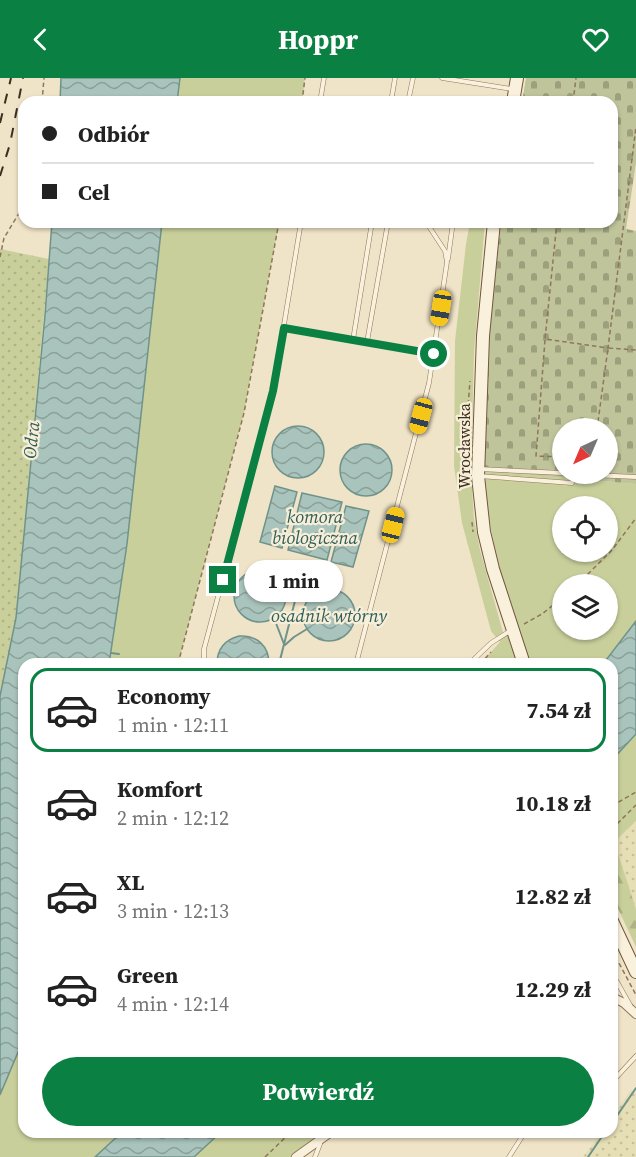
<!DOCTYPE html>
<html lang="pl">
<meta charset="utf-8">
<style>
body{margin:0;font-family:"Source Serif 4",serif;background:#f6f6f6;color:#222;height:100vh;display:flex;flex-direction:column;font-size:22px;white-space:nowrap}
*{box-sizing:border-box;margin:0}
p{font-size:20px;color:#767676}
.icon{flex:none;width:33px;height:33px;fill:none;stroke:currentColor;stroke-width:2;stroke-linecap:round;stroke-linejoin:round}
.map{position:relative;flex:1;overflow:hidden}
.side{position:absolute;left:18px;top:580px;width:600px;height:480px;display:flex;flex-direction:column;background:#fff;border-radius:18px;box-shadow:0 2px 4px #0004}
.side>*{flex:none}
.hud{position:absolute;left:18px;top:18px;width:600px;height:132px;border-radius:18px;box-shadow:0 2px 4px #0004;display:grid;align-content:center;height:132px;padding:0 24px;background:#fff}
.needle{width:39px;rotate:224deg}
.buttons{position:absolute;left:552px;top:340px;display:grid;gap:12px}
.buttons a{display:grid;place-items:center;width:66px;height:66px;border-radius:50%;background:#fff;box-shadow:0 2px 4px #0004;font-size:30px}
.end{position:absolute;width:27px;height:27px;margin:-14px;border:8px solid #0b8043;background:#fff;box-shadow:0 0 0 3px #fff}
.from{border-radius:50%}
.bubble{position:absolute;height:42px;border-radius:21px;background:#fff;box-shadow:0 2px 4px #0004;font-size:20px;font-weight:700;line-height:42px;text-align:center}
.car{position:absolute;width:18px;height:36px;margin:-18px -9px;border-radius:8px;box-shadow:0 0 4px 2px #0007;background:linear-gradient(#f5c518 24%,#345 0 40%,#f5c518 0 76%,#345 0 86%,#f5c518 0)}
.hud b{display:flex;align-items:center;gap:21px;height:57px;font-size:22px}
.hud b+b{border-top:2px solid #e0e0e0}
.hud i{width:15px;height:15px;background:#222}
ul{padding:10px 0 0;list-style:none}
li{display:flex;align-items:center;gap:18px;height:84px;margin:0 12px 9px;padding:0 12px;border:3px solid transparent;border-radius:18px}
li div{flex:1}
li b{display:block;font-size:22px}
li em{font-style:normal;font-weight:700}
li.selected{border-color:#0b8043}
li>.icon{width:54px;height:54px;stroke-width:1.5}
.primary-button{display:flex;gap:12px;margin-top:auto;padding:12px 24px}
.primary-button a{flex:1;height:69px;border-radius:36px;background:#0b8043;color:#fff;font-size:24px;font-weight:700;line-height:69px;text-align:center}
header{display:flex;justify-content:space-between;align-items:center;height:78px;padding:0 24px;background:#0b8043;color:#fff;font-size:27px;font-weight:700}
.map>svg:first-child{display:block}
</style>
<header><svg class="icon" aria-label="back" viewBox="0 0 24 24"><path d="M15 5l-7 7 7 7"/></svg>Hoppr<svg class="icon" aria-label="heart" viewBox="0 0 24 24"><path d="M12 20l-8-8c-3-5 5-10 8-4 3-6 11-1 8 4z"/></svg></header>
<div class="map">
<svg width="636" height="1079" viewBox="0 0 636 1079">
<defs>
<pattern id="farmland-dots" width="8" height="8" patternUnits="userSpaceOnUse" patternTransform="scale(1.5)"><rect width="8" height="8" fill="#e6deb5"/><path d="M2 2h.1M6 6h.1" fill="none" stroke="#c6bf9b" stroke-width="1.8" stroke-linecap="round"/></pattern>
<pattern id="forest-firs" width="22" height="20" patternUnits="userSpaceOnUse" patternTransform="scale(1.5)"><rect width="22" height="20" fill="#c9cf9b"/><path d="M5 1l3.5 6h-7zM16 11l3.5 6h-7z" fill="#aeb285"/></pattern>
<pattern id="cemetery-stones" width="16" height="16" patternUnits="userSpaceOnUse" patternTransform="scale(1.5)"><rect width="16" height="16" fill="#bfc49a"/><path d="M2 7V4a2 2 0 0 1 4 0v3zM10 15v-3a2 2 0 0 1 4 0v3z" fill="#9ca07d"/></pattern>
<pattern id="garden-dots" width="8" height="8" patternUnits="userSpaceOnUse" patternTransform="scale(1.5)"><rect width="8" height="8" fill="#c9cf9b"/><path d="M2 2h.1M6 6h.1" fill="none" stroke="#aeb285" stroke-width="1.8" stroke-linecap="round"/></pattern>
<pattern id="water-waves" width="16" height="10" patternUnits="userSpaceOnUse" patternTransform="scale(1.5)"><rect width="16" height="10" fill="#a9c4bc"/><path d="M0 5q4-4 8 0t8 0" fill="none" stroke="#8ba098"/></pattern>
</defs>
<rect width="100%" height="100%" fill="#f0e4c8"/>
<g fill="url(#farmland-dots)">
<path d="M636,743V831L614,763Z"/>
<path d="M631,1012L636,1016V1079H583L601,1055L612,1054V1039Z"/>
</g>
<g fill="#c9cf9b" fill-rule="evenodd">
<path d="M180,0H305L302,24H177Z"/>
<path d="M162,144H279L244,335L178,586H109L127,466Z"/>
<path d="M470,144H485L474,275L471,394L474,441L480,472L504,558L517,548C501,498 486,446 484,393L636,406V543L603,586H480L500,564L491,553L462,445L454,388L455,263L466,166ZM562,429H608V474H562ZM562,507H608V552H562Z"/>
<path d="M636,656V743L612,766V682Z"/>
<path d="M24,960V1054L121,1055L95,1079H0V1018Z"/>
<path d="M220,1055H331L296,1079H194Z"/>
</g>
<path fill="url(#forest-firs)" d="M614,763L636,831V869L612,818V765Z"/>
<path fill="url(#cemetery-stones)" fill-rule="evenodd" d="M526,0H636V85L626,151L636,153V406L484,393L489,260L501,144H612V24H522ZM562,351H608V396H562Z"/>
<path fill="url(#garden-dots)" d="M0,171L49,181L16,540L0,618Z"/>
<g fill="url(#water-waves)" stroke="#6f938a" stroke-width="1.5">
<path d="M61,0H180L177,24H60Z"/>
<path d="M52,144H162L127,466L109,586H24V960L0,1017V618L16,540L45,237Z"/>
<circle cx="298" cy="374" r="26"/>
<circle cx="366" cy="392" r="26"/>
<path d="M275,408L297,414L282,470L260,464Z"/>
<path d="M302,415L342,424L327,482L288,472Z"/>
<path d="M346,428L369,433L353,489L331,484Z"/>
<circle cx="260" cy="518" r="26"/>
<circle cx="329" cy="537" r="26"/>
<path d="M636,543V656L612,682V586H603Z"/>
<path d="M239,558C257,557 269,568 269,586H217C217,571 224,562 239,558Z"/>
<path d="M121,1055V1054L220,1055L194,1079H95Z"/>
</g>
<g fill="none" stroke-linecap="round" stroke-linejoin="round">
<g stroke="#6f938a" stroke-width="2">
<path d="M274,540L284,566"/>
<path d="M285,567L294,559L307,551"/>
<path d="M111,575L119,576"/>
<path d="M279,586L300,503"/>
<path d="M612,1045L636,1010"/>
<path d="M588,1079L605,1054"/>
</g>
<g stroke="#8d765c" stroke-width="5">
<g id="service">
<path d="M442,0L512,11"/>
<path d="M320,24L324,0"/>
<path d="M391,24L395,0"/>
<path d="M408,24L413,0"/>
<path d="M448,181L453,144"/>
<path d="M284,250L434,276"/>
<path d="M353,262L372,144"/>
<path d="M367,264L388,144"/>
<path d="M479,391L562,395"/>
<path d="M572,396L636,399"/>
<path d="M479,398L572,405"/>
<path d="M204,586V571L273,313L301,144"/>
<path d="M356,586L429,305L447,184L445,173L426,144"/>
<path d="M469,586L491,565L510,553"/>
<path d="M612,895L630,927"/>
<path d="M612,1004L636,978"/>
<path d="M315,1079L320,1066"/>
<path d="M509,1079L525,1054"/>
</g>
</g>
<g stroke="#8d765c" stroke-width="10">
<g id="minor">
<path d="M612,919L624,925L636,936"/>
<path d="M296,1079L331,1054"/>
</g>
</g>
<g stroke="#6f573f" stroke-width="14">
<g id="secondary">
<path d="M513,24L517,0"/>
<path d="M494,144L483,258L478,398L484,454L493,491L524,586"/>
<path d="M612,843L636,894"/>
</g>
</g>
<g stroke="#8d765c" stroke-width="1.5" stroke-dasharray="4.5 3" stroke-linecap="butt">
<path d="M42,24L44,0"/>
<path d="M302,24L305,0"/>
<path d="M573,24L576,0"/>
<path d="M557,144L545,261L608,270L636,49"/>
<path d="M0,179L4,160L24,127"/>
<path d="M545,262L536,378L562,379"/>
<path d="M597,351L608,270L636,272"/>
<path d="M468,364L467,342L470,303"/>
<path d="M472,444L473,454"/>
<path d="M577,507L612,472L636,440"/>
<path d="M524,546L542,536L562,520"/>
<path d="M178,586L244,335L279,144"/>
<path d="M480,586L491,574"/>
<path d="M612,728L636,714"/>
<path d="M612,751L636,727"/>
<path d="M612,872L636,917"/>
<path d="M265,1079L291,1054"/>
</g>
<use href="#service" stroke="#faf1dc" stroke-width="4"/>
<use href="#minor" stroke="#faf1dc" stroke-width="8"/>
<use href="#secondary" stroke="#faf1dc" stroke-width="12"/>
<g stroke="#3d2e20" stroke-width="2" stroke-dasharray="10 10" stroke-linecap="butt">
<path d="M0,45L11,0"/>
<path d="M0,98L10,66L23,0"/>
</g>
</g>
<g fill="none" stroke-linecap="round" stroke-linejoin="round">
<path stroke="#0b8043" stroke-width="8" d="M223,502L273,313L284,250L434,276"/>
</g>
<g text-anchor="middle" dominant-baseline="central" stroke-width="4.5" stroke-linejoin="round" paint-order="stroke">
<g font-size="16" fill="#3d2e20" stroke="#f7eed8">
<text transform="translate(464 368) rotate(-90)">Wrocławska</text>
</g>
<g font-size="18" font-style="italic" fill="#2f5d5a" stroke="#f7eed8">
<text transform="translate(31 362) rotate(-84)">Odra</text>
<text x="315" y="438">komora<tspan x="315" dy="21">biologiczna</tspan></text>
<text x="329" y="537">osadnik wtórny</text>
</g>
</g>
</svg>
<div class="buttons">
<a><svg class="needle" viewBox="-14 -14 28 28"><path d="M0-13l5 13h-10z" fill="#e53935"/><path d="M0 13l5-13h-10z" fill="#767676"/></svg></a>
<a><svg class="icon" aria-label="locate" viewBox="0 0 24 24"><circle cx="12" cy="12" r="6"/><path d="M12 2v4M12 18v4M2 12h4M18 12h4"/></svg></a>
<a><svg class="icon" aria-label="layers" viewBox="0 0 24 24"><path d="M12 4l9 5-9 5-9-5zM3 14l9 5 9-5"/></svg></a>
</div>
<i class="end from" style="left:434px;top:276px"></i>
<i class="end" style="left:223px;top:502px"></i>
<div class="bubble" style="left:244px;top:482px;width:99px">1 min</div>
<i class="car" style="left:441px;top:230px;rotate:189deg"></i>
<i class="car" style="left:421px;top:338px;rotate:195deg"></i>
<i class="car" style="left:393px;top:447px;rotate:14deg"></i>
<div class="hud">
<b><i class="from"></i>Odbiór</b>
<b><i></i>Cel</b>
</div>
<section class="side">
<ul>
<li class="selected"><svg class="icon" aria-label="car" viewBox="0 0 24 24"><path d="M5 17H2v-5l4-1 3-4h7l3 4 3 1v5h-3M9 17h6M6 11h13"/><circle cx="7" cy="17" r="2"/><circle cx="17" cy="17" r="2"/></svg><div><b>Economy</b><p>1 min · 12:11</p></div><em>7.54 zł</em></li>
<li><svg class="icon" aria-label="car" viewBox="0 0 24 24"><path d="M5 17H2v-5l4-1 3-4h7l3 4 3 1v5h-3M9 17h6M6 11h13"/><circle cx="7" cy="17" r="2"/><circle cx="17" cy="17" r="2"/></svg><div><b>Komfort</b><p>2 min · 12:12</p></div><em>10.18 zł</em></li>
<li><svg class="icon" aria-label="car" viewBox="0 0 24 24"><path d="M5 17H2v-5l4-1 3-4h7l3 4 3 1v5h-3M9 17h6M6 11h13"/><circle cx="7" cy="17" r="2"/><circle cx="17" cy="17" r="2"/></svg><div><b>XL</b><p>3 min · 12:13</p></div><em>12.82 zł</em></li>
<li><svg class="icon" aria-label="car" viewBox="0 0 24 24"><path d="M5 17H2v-5l4-1 3-4h7l3 4 3 1v5h-3M9 17h6M6 11h13"/><circle cx="7" cy="17" r="2"/><circle cx="17" cy="17" r="2"/></svg><div><b>Green</b><p>4 min · 12:14</p></div><em>12.29 zł</em></li>
</ul>
<div class="primary-button"><a>Potwierdź</a></div>
</section>
</div>
